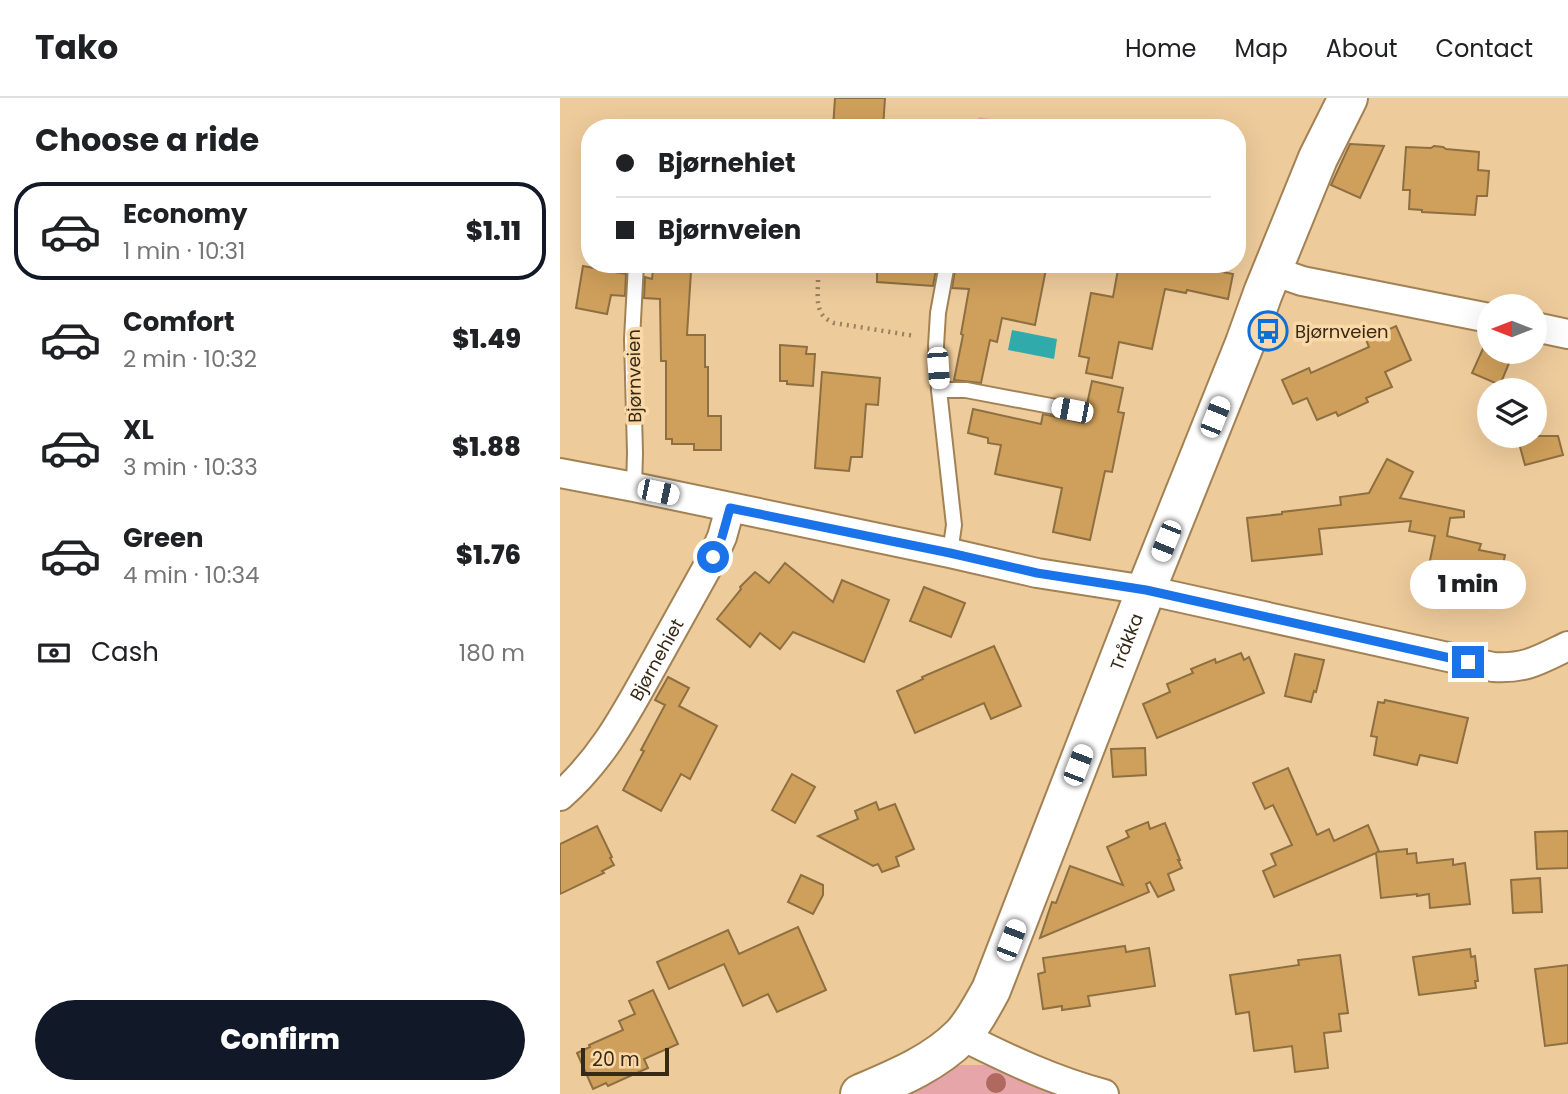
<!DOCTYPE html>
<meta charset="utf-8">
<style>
body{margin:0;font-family:Poppins,sans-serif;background:#f2f2f2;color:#202124;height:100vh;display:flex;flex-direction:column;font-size:26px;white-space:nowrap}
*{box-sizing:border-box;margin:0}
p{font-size:23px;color:#757577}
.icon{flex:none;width:38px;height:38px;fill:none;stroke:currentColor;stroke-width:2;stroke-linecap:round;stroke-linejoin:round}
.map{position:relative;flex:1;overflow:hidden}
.sheet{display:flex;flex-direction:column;background:#fff;width:560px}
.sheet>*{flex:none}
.hud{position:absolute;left:21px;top:21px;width:665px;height:154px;border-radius:28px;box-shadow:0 7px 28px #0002;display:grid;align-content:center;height:154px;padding:0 35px;background:#fff}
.needle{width:46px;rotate:270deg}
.controls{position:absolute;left:917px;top:196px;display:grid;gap:14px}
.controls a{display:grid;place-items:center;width:70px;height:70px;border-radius:50%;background:#fff;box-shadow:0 7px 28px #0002;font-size:35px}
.scale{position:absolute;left:21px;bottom:18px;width:88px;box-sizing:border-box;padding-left:7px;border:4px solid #362916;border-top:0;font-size:19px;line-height:24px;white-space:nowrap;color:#362916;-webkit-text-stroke:5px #fbd8a7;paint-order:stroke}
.end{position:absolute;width:32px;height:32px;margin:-16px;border:9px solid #1a73e8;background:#fff;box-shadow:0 0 0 4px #fff}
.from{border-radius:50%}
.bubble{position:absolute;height:49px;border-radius:24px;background:#fff;box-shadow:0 7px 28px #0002;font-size:23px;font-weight:800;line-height:49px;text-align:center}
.car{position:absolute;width:21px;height:42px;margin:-21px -10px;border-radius:9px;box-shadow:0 0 5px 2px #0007;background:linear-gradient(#fff 24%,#345 0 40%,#fff 0 76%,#345 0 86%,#fff 0)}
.hud b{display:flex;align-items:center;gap:24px;height:66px;font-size:26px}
.hud b+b{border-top:2px solid #e0e0e0}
.hud i{width:18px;height:18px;background:#202124}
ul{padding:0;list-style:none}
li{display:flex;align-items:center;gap:21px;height:98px;margin:0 14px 10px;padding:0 21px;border:4px solid transparent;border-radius:28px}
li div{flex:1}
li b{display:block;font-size:26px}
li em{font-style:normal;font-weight:800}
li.selected{border-color:#111827}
li>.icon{width:63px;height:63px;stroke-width:1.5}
h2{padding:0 35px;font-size:32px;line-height:84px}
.pay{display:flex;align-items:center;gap:18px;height:77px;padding:0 35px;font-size:26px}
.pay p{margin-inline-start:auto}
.primary-button{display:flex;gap:14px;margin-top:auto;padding:14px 35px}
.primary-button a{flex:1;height:80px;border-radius:42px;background:#111827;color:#fff;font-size:28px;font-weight:800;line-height:80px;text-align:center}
header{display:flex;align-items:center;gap:42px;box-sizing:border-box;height:98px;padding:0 35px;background:#fff;border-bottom:2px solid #e0e0e0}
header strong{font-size:33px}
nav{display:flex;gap:38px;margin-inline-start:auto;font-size:24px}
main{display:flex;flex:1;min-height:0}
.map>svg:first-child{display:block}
</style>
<header>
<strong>Tako</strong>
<nav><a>Home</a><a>Map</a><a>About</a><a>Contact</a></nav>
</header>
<main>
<section class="sheet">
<h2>Choose a ride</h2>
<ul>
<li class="selected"><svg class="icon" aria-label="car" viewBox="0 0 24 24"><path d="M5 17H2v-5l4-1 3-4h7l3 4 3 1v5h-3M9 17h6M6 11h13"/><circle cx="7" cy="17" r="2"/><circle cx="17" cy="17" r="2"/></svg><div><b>Economy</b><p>1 min · 10:31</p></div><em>$1.11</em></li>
<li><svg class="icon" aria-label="car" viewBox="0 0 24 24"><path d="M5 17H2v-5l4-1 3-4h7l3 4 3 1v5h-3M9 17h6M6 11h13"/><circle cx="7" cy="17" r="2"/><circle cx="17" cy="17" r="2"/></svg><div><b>Comfort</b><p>2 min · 10:32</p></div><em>$1.49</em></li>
<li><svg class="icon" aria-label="car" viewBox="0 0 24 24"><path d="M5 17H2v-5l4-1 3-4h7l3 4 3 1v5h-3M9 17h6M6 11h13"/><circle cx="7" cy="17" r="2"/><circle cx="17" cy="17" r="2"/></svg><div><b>XL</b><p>3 min · 10:33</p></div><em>$1.88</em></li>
<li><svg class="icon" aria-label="car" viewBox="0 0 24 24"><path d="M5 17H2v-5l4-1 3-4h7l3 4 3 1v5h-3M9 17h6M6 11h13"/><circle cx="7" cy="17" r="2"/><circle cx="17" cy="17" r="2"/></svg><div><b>Green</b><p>4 min · 10:34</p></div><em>$1.76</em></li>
</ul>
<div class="pay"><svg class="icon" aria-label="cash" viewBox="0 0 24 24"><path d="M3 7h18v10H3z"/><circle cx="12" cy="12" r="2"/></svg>Cash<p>180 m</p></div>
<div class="primary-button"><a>Confirm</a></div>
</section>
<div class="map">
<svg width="1008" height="996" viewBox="0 0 1008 996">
<rect width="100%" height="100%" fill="#eecb9b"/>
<g fill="#e6a6a9">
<path d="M419,19L479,30H417Z"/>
<path d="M401,967H424L441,971L500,996H332L383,973Z"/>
</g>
<path fill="#30aaab" d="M452,232L497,241L494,261L448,252Z"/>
<g fill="#cfa05b" stroke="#8e6f41" stroke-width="2">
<path d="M275,0H325L323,30H273Z"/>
<path d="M790,46L824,48L800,100L771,87Z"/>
<path d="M874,48L883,49L886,51L919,54L918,72L929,73L927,98H917L915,117L862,114V112L849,111L850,92H843L846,49L871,50Z"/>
<path d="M317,166H377L373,188L317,184Z"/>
<path d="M396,166H487L475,227L442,220L437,244L430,242L421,285L394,282L403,237L401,236L409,191L392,190Z"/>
<path d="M559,166H624L673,176L668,201L627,192L626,195L605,191L592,251L559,244L552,280L526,275L529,260L519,258L531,195L553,199Z"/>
<path d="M23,168L66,176L65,198L51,197L47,216L16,210Z"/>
<path d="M93,171L131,173L127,237H145V269H148V318H161V352H134V346H112V341H106V263H101L100,201L84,200L85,179L92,181Z"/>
<path d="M836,228L851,262L825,274L832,289L806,300L808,304L778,318L776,314L757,322L747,300L733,306L722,282L749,270L751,275L809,249L806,242Z"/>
<path d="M925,246L929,248V254H943L952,258L940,287L912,275Z"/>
<path d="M220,247L247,249L246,256H255L253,288L227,286V283H220Z"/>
<path d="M262,274L320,280L318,307L306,306L302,359H291L289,373L255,370Z"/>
<path d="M532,283L563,290L558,314L564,315L552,374L545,373L530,442L493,434L502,390L435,376L441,347L428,345V340L408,335L413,311L481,326L483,316L523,325Z"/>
<path d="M957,338H998L1003,357L965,367Z"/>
<path d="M827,361L853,374L840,400L904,413V419L890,420L887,438L921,446L919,452L945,457L937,497L926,494L924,506L893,500L895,488L866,482L875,438L849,433L851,423L759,431L762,456L692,463L687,420L722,416V414L781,407L780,399L809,395Z"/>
<path d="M225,465L273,504L282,482L329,502L304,564L233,534L220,551L200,535L190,549L157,521L181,491L180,489L195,474L209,485Z"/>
<path d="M364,489L405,505L391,539L350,523Z"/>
<path d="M434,548L461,608L431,621L424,605L355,635L337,593L363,581L362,579Z"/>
<path d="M681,555L684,562L689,559L704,595L597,640L583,606L610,594L607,586L633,575L631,571L655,561L656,565Z"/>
<path d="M735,556L764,562L756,594L754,593L751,604L725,598Z"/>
<path d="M108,579L129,590L119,608L157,628L130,681L121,676L101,713L63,692L84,653L81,652L105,607L95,602Z"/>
<path d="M825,602L908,620L897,665L860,657L857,667L814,657L817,639L811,638L818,604L824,605Z"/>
<path d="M585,650L586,677L553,679L551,651Z"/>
<path d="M728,670L757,737L769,731L774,743L808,727L819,753L817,754L847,751V756L856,755L857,765L893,761V767L905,765L910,806L870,810L869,796L857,798V796L821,800L816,755L714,799L703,773L716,767L711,756L732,747L713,707L705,711L693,685Z"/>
<path d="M232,676L255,689L235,725L212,712Z"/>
<path d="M316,704L319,712L335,706L354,751L336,759L339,768L322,774L318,766L313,768L258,738L298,721L295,713Z"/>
<path d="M588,724L590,731L605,725L620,762H618L622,770L608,776L614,792L598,799L590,784L586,786L589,794L480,840L492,804L496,805L510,768L563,787L547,749L569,739L566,733Z"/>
<path d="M37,728L52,759L50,760L54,767L42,773L44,775L0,796V746Z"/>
<path d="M1008,733V770L977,771L975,734Z"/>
<path d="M241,777L263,787V797L253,816L228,804Z"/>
<path d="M980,780L982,814L953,815L951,782Z"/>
<path d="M238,829L266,892L217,914L208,896L183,908L164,866L109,891L97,864L168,832L179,856Z"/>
<path d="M565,848L566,854L589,850L595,888L528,898L530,908L502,912V908L483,911L478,876L485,874L483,860Z"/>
<path d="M910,851L911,859L915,858L918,883H915L916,890L859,897L853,859Z"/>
<path d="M780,857L788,915L779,916L781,933L764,935L768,970L735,974L732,948L694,953L689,914L676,916L670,877L739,867L738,862Z"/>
<path d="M1008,867V945L985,948L975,871Z"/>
<path d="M93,892L118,946L84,961L88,970L48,988L46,985L33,991L17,955L30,949L29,947L63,932L59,923L75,916L69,903Z"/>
</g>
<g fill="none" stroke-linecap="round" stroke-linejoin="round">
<g stroke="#a28254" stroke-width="18">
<g id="lane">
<path d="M387,166L378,215L376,248L379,292L394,427L390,455"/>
<path d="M379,292H406L512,312"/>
<path d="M74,389L75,355L72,241L76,166"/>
</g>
</g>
<g stroke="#a28254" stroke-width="32">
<g id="street">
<path d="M713,173L742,183L929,220"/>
<path d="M975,229L1008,236"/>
<path d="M0,375L74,389L390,455L477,475L586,492L933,569C966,571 979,562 1008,548"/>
<path id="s1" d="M0,698C43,660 65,617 93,567C113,531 133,495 153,459L162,439L170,410"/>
<path d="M402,938C448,961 494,983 544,996"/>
</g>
</g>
<g stroke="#a28254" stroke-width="42">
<g id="secondary">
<path id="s2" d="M300,996C335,981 373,966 401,938C413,926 422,908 431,892L586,492L685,245L703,195L758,60L788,0"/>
</g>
</g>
<path stroke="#99805e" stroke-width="4.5" stroke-dasharray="2 5" stroke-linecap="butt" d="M258,182C258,201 254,217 274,225L355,238"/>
<use href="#lane" stroke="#fff" stroke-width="14"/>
<use href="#street" stroke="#fff" stroke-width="28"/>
<use href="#secondary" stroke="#fff" stroke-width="38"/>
</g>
<circle fill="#b0695e" cx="436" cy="985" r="10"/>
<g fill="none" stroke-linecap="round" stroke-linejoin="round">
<path stroke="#1a73e8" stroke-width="9" d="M153,459L162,439L170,410L390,455L477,475L586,492L908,564"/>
</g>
<defs>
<g id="bus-ring" transform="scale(2.0125)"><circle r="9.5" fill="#fbd8a7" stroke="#0e6fd8" stroke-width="1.5"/><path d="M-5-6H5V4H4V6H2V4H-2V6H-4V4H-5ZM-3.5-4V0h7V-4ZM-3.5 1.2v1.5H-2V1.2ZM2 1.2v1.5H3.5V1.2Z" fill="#0e6fd8"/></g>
</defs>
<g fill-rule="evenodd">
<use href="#bus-ring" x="708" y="233"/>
</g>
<g text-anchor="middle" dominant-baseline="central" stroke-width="7" stroke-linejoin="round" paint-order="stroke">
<g font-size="18" fill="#362916" stroke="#fbd8a7" text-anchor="start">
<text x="735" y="233">Bjørnveien</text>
</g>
<g font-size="18" fill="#362916" stroke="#fbd8a7">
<text transform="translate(74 278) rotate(-91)">Bjørnveien</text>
<text stroke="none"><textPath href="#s2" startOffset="546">Tråkka</textPath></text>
<text stroke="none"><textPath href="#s1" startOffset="168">Bjørnehiet</textPath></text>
</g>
</g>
</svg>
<div class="controls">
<a><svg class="needle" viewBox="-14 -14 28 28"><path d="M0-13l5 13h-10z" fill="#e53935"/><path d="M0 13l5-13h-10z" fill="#757577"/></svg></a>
<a><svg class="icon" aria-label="layers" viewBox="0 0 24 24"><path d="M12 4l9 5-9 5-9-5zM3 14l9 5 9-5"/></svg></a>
</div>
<div class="scale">20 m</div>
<i class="end from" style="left:153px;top:459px"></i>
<i class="end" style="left:908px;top:564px"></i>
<div class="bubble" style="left:850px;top:462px;width:116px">1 min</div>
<i class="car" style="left:378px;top:270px;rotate:176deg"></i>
<i class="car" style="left:512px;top:312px;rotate:281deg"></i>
<i class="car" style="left:655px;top:319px;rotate:22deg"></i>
<i class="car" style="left:98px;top:394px;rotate:102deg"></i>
<i class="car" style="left:606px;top:443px;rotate:202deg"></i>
<i class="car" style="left:518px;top:667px;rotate:21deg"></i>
<i class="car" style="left:451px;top:842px;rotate:21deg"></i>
<div class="hud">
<b><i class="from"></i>Bjørnehiet</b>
<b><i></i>Bjørnveien</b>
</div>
</div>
</main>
